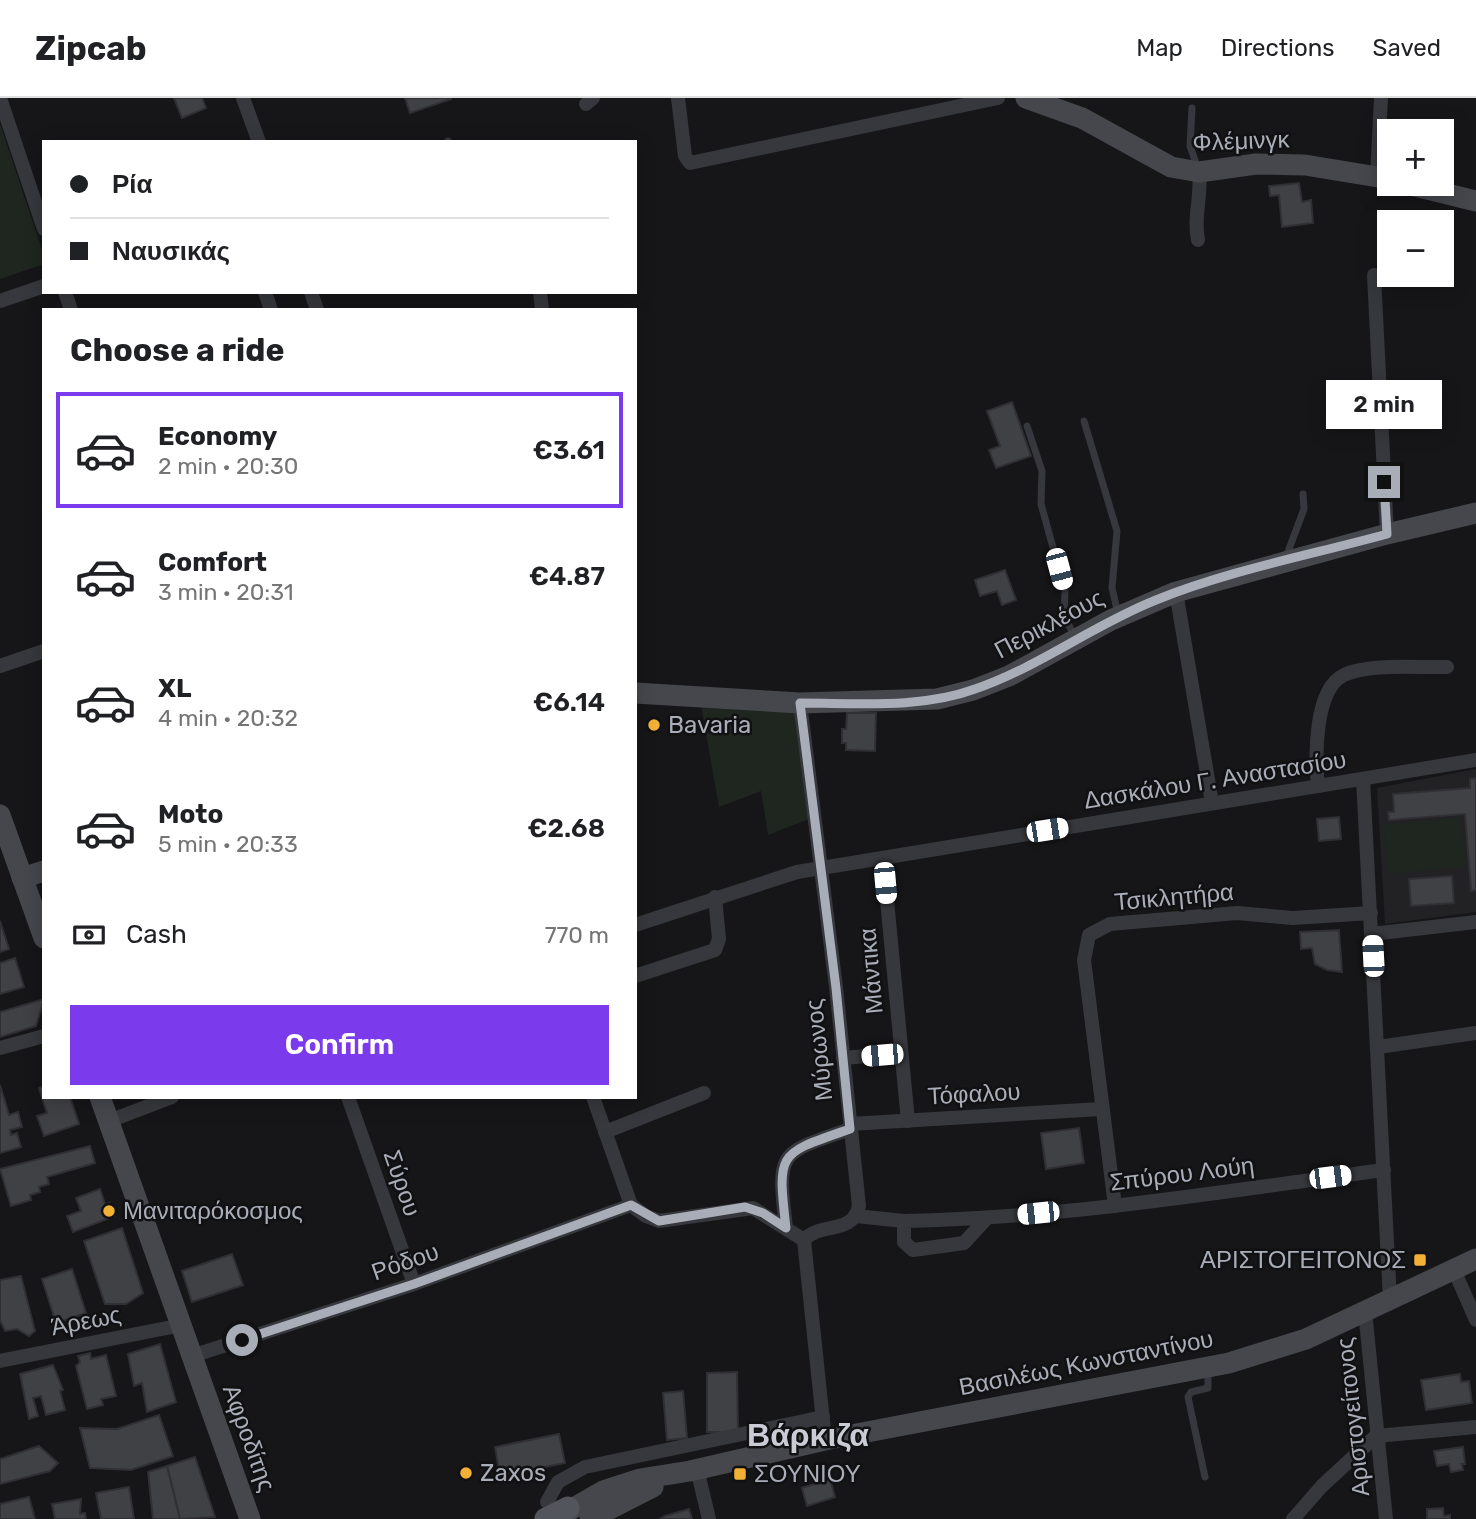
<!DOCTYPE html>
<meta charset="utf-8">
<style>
body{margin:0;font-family:Rubik,sans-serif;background:#f6f6f6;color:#202124;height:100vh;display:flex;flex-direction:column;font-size:26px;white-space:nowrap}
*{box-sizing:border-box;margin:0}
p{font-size:23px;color:#757577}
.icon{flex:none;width:38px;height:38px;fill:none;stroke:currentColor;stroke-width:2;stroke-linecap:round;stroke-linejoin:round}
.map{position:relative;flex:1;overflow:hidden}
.sheet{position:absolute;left:42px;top:210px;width:595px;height:791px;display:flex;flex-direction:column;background:#fff;border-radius:0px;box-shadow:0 4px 18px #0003}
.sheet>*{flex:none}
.banner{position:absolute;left:42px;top:42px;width:595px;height:154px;border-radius:0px;box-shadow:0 4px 18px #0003;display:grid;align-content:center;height:154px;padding:0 28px;background:#fff}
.tools{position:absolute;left:1377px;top:21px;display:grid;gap:14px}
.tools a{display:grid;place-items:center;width:77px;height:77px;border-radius:0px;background:#fff;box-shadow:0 4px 18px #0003;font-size:35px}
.end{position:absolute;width:32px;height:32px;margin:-16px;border:9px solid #a8adb8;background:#111;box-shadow:0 0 0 4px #111}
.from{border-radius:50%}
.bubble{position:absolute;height:49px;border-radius:0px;background:#fff;box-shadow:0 4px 18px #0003;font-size:23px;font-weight:600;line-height:49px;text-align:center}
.car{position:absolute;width:21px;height:42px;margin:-21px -10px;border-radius:9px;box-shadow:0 0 5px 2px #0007;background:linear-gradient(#fff 24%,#345 0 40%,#fff 0 76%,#345 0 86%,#fff 0)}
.banner b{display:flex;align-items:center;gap:24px;height:66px;font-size:26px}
.banner b+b{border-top:2px solid #e0e0e0}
.banner i{width:18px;height:18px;background:#202124}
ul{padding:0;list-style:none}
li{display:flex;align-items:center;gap:21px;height:116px;margin:0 14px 10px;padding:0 14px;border:4px solid transparent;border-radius:0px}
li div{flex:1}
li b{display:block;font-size:26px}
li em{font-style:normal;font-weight:600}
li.selected{border-color:#7c3aed}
li>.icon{width:63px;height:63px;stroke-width:1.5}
h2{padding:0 28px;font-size:32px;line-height:84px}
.pay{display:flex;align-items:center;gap:18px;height:77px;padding:0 28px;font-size:26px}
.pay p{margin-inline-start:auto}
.action{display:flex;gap:14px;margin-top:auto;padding:14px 28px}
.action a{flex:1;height:80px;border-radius:0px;background:#7c3aed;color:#fff;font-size:28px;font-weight:600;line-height:80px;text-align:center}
header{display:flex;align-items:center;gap:42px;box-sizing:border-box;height:98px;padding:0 35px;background:#fff;border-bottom:2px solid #e0e0e0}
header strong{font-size:33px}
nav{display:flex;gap:38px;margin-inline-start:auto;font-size:24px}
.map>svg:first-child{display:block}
</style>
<header>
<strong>Zipcab</strong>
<nav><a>Map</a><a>Directions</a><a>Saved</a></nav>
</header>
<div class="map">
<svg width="1476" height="1421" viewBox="0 0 1476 1421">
<rect width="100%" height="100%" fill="#161618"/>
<path fill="#222225" d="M1476,671V814L1385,826L1377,690Z"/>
<g fill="#1e261f">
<path d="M0,26L44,158V166L0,181Z"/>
<path d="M701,607L804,611L814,719L768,737L761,693L719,709Z"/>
<path d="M1461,719L1466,768L1389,776L1384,727Z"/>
</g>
<g fill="#404145" stroke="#303034" stroke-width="2">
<path d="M174,0H202L206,10L182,20Z"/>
<path d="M405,0H451V1L410,15Z"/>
<path d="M1299,85L1302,104L1311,102L1313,125L1282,129L1279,97L1270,98L1269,88Z"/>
<path d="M1012,304L1031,358L996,370L989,352L1000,348L987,313Z"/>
<path d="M1005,472L1016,502L1002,507L997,493L980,498L975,482Z"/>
<path d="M847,615H876L875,653L846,652V645H842V631H846Z"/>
<path d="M1476,680V792L1471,793L1465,716L1389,722L1388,714H1394L1393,696L1470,690V681Z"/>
<path d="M1339,719L1341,741L1319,743L1317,721Z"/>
<path d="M1452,778L1454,805L1411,808L1409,781Z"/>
<path d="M0,823L9,851L0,854Z"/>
<path d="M1339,832L1342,874L1327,872L1315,866L1312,850L1301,851L1300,834Z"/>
<path d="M15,860L24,889L0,896V865Z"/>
<path d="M44,901L36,928L0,939V914Z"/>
<path d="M0,987L9,1017L18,1014L22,1029L10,1032L11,1037L17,1035L21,1049L0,1055Z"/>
<path d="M44,988V999H70L79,1026L44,1038L37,1018L47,1015L39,990Z"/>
<path d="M1079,1030L1084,1065L1046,1071L1041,1035Z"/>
<path d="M90,1048L95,1065L47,1079L49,1086L39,1089L40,1094L30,1097L31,1102L11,1108L0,1071Z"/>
<path d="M100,1091L105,1106L110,1105L115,1118L73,1134L67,1118L81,1113L76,1100Z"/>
<path d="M122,1130L143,1195L126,1206H105L84,1143Z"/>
<path d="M232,1156L243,1187L192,1204L182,1173Z"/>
<path d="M72,1171L86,1215L56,1225L42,1181Z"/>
<path d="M21,1178L35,1233L29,1238L17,1231L5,1233L0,1222V1182Z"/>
<path d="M160,1246L176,1304L147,1314L142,1285L134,1288L128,1256Z"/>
<path d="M90,1255L91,1261L106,1257L116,1298L101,1301L103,1307L87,1311L76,1268L80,1264L78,1258Z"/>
<path d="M53,1267L63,1292L60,1293L65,1312L46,1317L41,1298L33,1300L38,1318L29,1321L20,1276Z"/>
<path d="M737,1274L738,1334H707V1275Z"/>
<path d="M1460,1276L1461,1284L1469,1283L1472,1305L1426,1312L1421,1282Z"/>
<path d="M683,1293L687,1340L667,1342L663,1295Z"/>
<path d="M159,1317L173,1358L131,1372L90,1370L80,1330L117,1331Z"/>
<path d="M559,1336L565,1365L500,1378L495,1349Z"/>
<path d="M39,1348L58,1365L50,1373L0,1386V1361Z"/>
<path d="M1463,1349L1465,1366H1462L1463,1372L1451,1374L1449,1366L1437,1368L1434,1353Z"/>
<path d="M195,1359L215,1419L180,1421L167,1368Z"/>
<path d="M167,1368L180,1421H153L148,1374Z"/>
<path d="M830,1381L835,1399L807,1408L802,1390Z"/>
<path d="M129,1389L134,1421H101L96,1395Z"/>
<path d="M29,1399L35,1421H0V1406Z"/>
<path d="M81,1401L80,1416L85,1415L86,1421H55L52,1406Z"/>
<path d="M1443,1410L1444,1418L1450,1417V1421H1427V1411Z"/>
<path d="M689,1411L692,1421H660L665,1418Z"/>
</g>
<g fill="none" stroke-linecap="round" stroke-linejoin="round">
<g stroke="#37383d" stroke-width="7">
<path d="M1192,10L1190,48L1198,71"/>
<path d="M448,43V44"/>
<path d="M1084,323L1117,433L1112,490L1118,516"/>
<path d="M1027,328L1042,373L1041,406L1065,493L1064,517L1075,540"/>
<path d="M1286,459L1304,411L1303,396"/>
<path d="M1205,1379L1188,1299L1191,1294L1208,1290V1273"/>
</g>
<g stroke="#37383d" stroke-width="14">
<path d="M0,0L44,131"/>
<path d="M243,0L259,44"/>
<path d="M678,0L685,58L690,65L998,0"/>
<path d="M586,6L593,0"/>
<path d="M1377,78L1381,0"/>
<path d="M1198,142C1193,118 1202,100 1199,74"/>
<path d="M1374,177L1387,436"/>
<path d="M65,194L71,212"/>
<path d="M265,194L271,212"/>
<path d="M311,194L317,212"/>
<path d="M540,194L542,212"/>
<path d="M0,203L44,188"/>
<path d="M1176,494L1212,705"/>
<path d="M0,568L44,553"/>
<path d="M800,605L836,889L859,1108C852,1138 821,1123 804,1142L825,1342"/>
<path d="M1363,681L1390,1202"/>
<path d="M1318,688C1315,660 1314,591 1344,577C1368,565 1419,570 1447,569"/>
<path d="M883,760L908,1023"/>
<path d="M635,827L797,774L1476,662"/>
<path d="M1372,836L1476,824"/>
<path d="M635,878L715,852L719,841L715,799"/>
<path d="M1378,949L1476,935"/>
<path d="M0,950L44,938"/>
<path d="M843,960L901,955"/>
<path d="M348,999L414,1186"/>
<path d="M593,999L631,1107"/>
<path d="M109,1023L172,999"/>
<path d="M850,1026L1101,1011"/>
<path d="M605,1034L704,995"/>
<path d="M631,1107L646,1118L659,1123L753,1110L804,1142"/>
<path d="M1115,1108L1084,862L1089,837L1110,826L1237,815L1293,820L1371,815"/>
<path d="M856,1118L904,1123"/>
<path d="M986,1121L964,1145L913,1152L904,1144V1123C1065,1120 1225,1093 1384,1072"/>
<path d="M786,1130C777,1052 778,1056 850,1031"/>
<path d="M1454,1172L1476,1222"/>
<path d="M1365,1213L1386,1421"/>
<path d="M192,1258L414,1186L631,1107"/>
<path d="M0,1263L182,1227"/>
<path d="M697,1371L709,1421"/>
<path d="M547,1404L558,1384L585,1369L823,1319"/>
<path d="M1293,1421L1322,1388L1376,1338L1476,1329"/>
</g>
<g stroke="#45474d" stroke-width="21">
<path d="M1026,0L1082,20L1171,69L1199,74L1256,66L1305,67L1390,81"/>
<path d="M1407,86L1476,103"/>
<path d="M635,595L800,605L937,601L973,592L1009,578L1111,522L1176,494L1387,436L1476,415"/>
<path d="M0,717L44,840"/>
<path d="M22,780L44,773"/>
<path d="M100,999L250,1421"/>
<path d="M556,1420L603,1393L640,1381L690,1373L825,1342L1229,1265L1306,1241L1476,1161"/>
<path d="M590,1421L653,1389"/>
</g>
<path stroke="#53555c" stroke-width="23" d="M546,1421L568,1410"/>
</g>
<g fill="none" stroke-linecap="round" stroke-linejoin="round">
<path stroke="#a8adb8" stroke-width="9" d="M242,1242L414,1186L631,1107L659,1123L745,1109L763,1115L786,1130C777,1053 778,1056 850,1031L836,890L800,605C857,605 921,611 975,591C1039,569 1093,527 1156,502C1230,472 1311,457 1387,436L1384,384"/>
</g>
<g fill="#f2b134" stroke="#111113" stroke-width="2.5">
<circle cx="654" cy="627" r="7"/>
<circle cx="109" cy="1113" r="7"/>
<rect x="1413" y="1155" width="14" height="14" rx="3.5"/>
<circle cx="466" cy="1375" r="7"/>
<rect x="733" y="1369" width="14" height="14" rx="3.5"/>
</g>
<g text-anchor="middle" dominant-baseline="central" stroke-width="5" stroke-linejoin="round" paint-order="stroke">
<g font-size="24" fill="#a8adb8" stroke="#111113">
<text transform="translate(1241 43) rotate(-2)">Φλέμινγκ</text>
<text transform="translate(1049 526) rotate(-28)">Περικλέους</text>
<text transform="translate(1215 682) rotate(-9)">Δασκάλου Γ. Αναστασίου</text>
<text transform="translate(1174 799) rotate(-5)">Τσικλητήρα</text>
<text transform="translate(871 873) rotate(-95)">Μάντικα</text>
<text transform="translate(819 952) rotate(-96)">Μύρωνος</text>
<text transform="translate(974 996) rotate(-3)">Τόφαλου</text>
<text transform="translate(1182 1076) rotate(-7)">Σπύρου Λούη</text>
<text transform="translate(402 1085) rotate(71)">Σύρου</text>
<text transform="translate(405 1164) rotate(-19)">Ρόδου</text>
<text transform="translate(86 1223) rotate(-11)">Άρεως</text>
<text transform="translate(1086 1265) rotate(-11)">Βασιλέως Κωνσταντίνου</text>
<text transform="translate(1353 1319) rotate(-96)">Αριστογείτονος</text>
<text transform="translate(249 1340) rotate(70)">Αφροδίτης</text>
</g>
<g font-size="24" fill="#a8adb8" stroke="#111113" text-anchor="start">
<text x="668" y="627">Bavaria</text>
<text x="123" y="1113">Μανιταρόκοσμος</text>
<text x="1406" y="1162" text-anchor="end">ΑΡΙΣΤΟΓΕΙΤΟΝΟΣ</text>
<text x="480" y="1375">Zaxos</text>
<text x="754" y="1376">ΣΟΥΝΙΟΥ</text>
</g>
<g font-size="32" font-weight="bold" fill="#c9ccd4" stroke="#111113">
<text x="808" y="1337">Βάρκιζα</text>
</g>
</g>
</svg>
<div class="tools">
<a>+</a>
<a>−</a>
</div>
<i class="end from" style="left:242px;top:1242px"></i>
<i class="end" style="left:1384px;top:384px"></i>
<div class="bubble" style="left:1326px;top:282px;width:116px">2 min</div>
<i class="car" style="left:1059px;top:471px;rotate:165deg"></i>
<i class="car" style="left:1047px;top:732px;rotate:81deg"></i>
<i class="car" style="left:885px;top:785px;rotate:175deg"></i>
<i class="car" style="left:1373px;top:858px;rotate:357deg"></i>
<i class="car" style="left:882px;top:957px;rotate:265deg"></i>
<i class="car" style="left:1330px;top:1079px;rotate:83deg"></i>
<i class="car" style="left:1038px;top:1115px;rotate:264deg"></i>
<div class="banner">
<b><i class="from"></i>Ρία</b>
<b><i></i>Ναυσικάς</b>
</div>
<section class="sheet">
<h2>Choose a ride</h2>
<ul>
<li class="selected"><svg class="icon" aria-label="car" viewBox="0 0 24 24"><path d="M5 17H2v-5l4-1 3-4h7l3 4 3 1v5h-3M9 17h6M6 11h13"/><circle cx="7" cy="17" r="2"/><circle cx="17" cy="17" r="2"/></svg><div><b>Economy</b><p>2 min · 20:30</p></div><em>€3.61</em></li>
<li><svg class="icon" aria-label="car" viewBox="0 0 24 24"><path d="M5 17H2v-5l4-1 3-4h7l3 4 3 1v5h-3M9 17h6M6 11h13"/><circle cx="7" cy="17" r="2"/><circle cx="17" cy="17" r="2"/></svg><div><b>Comfort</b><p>3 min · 20:31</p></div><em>€4.87</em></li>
<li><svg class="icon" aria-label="car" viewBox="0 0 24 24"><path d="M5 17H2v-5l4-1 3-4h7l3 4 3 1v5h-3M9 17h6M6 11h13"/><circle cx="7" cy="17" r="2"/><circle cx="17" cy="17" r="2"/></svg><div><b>XL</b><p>4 min · 20:32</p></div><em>€6.14</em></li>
<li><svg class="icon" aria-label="car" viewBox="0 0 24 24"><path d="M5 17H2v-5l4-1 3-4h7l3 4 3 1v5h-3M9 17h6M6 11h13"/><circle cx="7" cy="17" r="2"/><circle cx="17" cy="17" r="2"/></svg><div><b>Moto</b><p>5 min · 20:33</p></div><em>€2.68</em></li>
</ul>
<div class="pay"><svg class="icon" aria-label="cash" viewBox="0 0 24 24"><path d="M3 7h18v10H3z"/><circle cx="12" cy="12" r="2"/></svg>Cash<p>770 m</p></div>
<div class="action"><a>Confirm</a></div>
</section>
</div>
